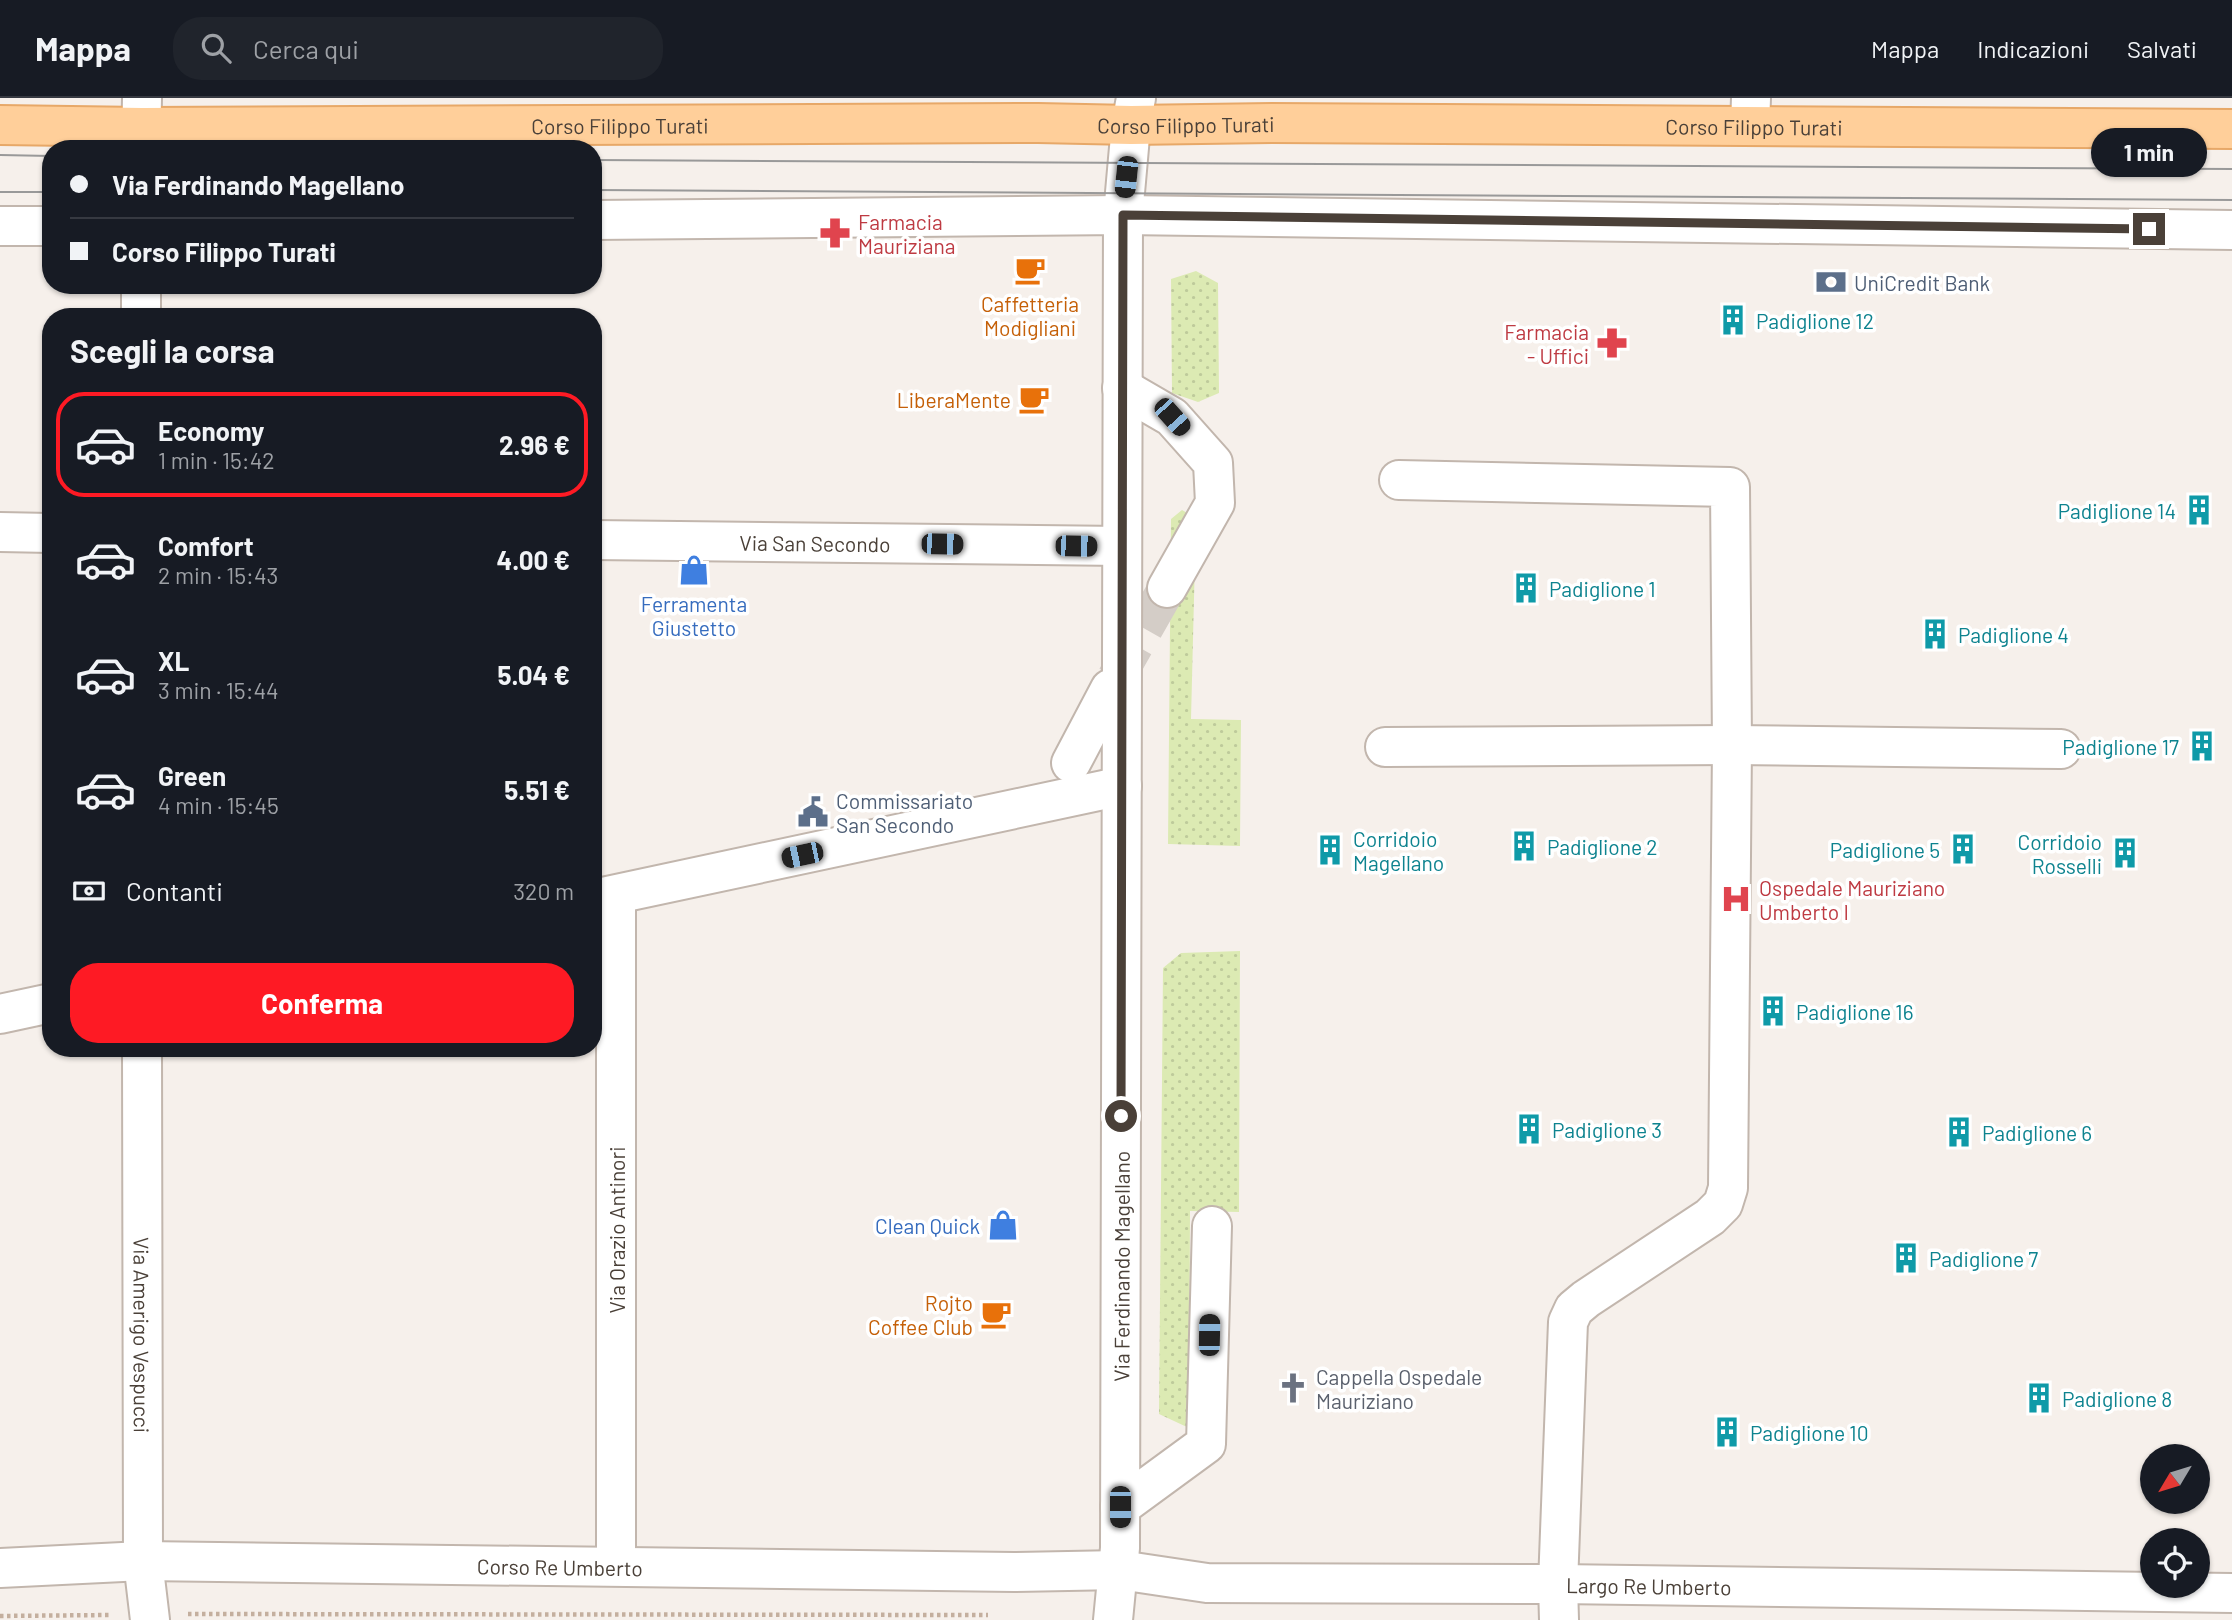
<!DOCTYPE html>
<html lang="it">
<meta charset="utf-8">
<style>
body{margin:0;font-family:Barlow,sans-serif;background:#20242c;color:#f1f3f6;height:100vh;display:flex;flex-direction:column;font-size:26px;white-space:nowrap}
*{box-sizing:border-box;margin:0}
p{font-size:23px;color:#9ea1a6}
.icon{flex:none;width:38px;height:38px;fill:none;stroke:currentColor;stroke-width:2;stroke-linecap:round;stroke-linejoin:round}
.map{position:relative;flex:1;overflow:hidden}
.sheet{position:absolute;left:42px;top:210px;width:560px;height:749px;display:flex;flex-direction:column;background:#171b24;border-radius:28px;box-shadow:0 2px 5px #0004}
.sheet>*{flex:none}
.hud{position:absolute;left:42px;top:42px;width:560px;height:154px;border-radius:28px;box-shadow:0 2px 5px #0004;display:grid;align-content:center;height:154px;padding:0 28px;background:#171b24}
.needle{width:46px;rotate:232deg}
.fabs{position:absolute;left:2140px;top:1346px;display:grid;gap:14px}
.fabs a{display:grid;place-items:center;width:70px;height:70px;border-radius:50%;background:#171b24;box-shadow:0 2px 5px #0004;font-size:35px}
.end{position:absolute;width:32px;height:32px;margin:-16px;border:9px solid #4a4038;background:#fff;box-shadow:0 0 0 4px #fff}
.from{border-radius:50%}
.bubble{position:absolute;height:49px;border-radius:24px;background:#171b24;box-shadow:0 2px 5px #0004;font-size:23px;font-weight:700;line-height:49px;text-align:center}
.car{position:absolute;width:21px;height:42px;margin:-21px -10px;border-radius:9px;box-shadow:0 0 5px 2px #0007;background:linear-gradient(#222 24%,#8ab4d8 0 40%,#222 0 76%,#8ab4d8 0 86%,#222 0)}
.hud b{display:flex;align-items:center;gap:24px;height:66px;font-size:26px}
.hud b+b{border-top:2px solid #363941}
.hud i{width:18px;height:18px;background:#f1f3f6}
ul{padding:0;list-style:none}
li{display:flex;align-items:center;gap:21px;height:105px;margin:0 14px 10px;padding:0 14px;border:4px solid transparent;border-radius:28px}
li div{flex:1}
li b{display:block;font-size:26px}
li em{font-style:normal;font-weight:700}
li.current{border-color:#fe1a24}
li>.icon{width:63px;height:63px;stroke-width:1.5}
h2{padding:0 28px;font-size:32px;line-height:84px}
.pay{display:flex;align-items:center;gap:18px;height:77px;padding:0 28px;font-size:26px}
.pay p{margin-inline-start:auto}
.cta{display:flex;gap:14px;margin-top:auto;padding:14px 28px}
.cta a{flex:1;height:80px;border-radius:28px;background:#fe1a24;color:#fff;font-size:28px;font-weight:700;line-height:80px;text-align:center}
header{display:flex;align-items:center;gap:42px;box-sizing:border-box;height:98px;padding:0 35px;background:#171b24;border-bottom:2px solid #363941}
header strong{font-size:33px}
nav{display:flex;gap:38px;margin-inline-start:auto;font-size:24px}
.search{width:490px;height:63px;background:#20242c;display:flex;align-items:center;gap:18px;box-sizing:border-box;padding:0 24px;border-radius:28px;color:#9ea1a6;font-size:26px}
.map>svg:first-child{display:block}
</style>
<header>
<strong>Mappa</strong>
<div class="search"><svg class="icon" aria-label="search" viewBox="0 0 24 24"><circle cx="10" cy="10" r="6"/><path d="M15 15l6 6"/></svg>Cerca qui</div>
<nav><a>Mappa</a><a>Indicazioni</a><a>Salvati</a></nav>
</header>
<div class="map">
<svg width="2232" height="1522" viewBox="0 0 2232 1522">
<defs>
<pattern id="grass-dots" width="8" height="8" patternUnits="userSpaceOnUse" patternTransform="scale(1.75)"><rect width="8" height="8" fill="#dceab3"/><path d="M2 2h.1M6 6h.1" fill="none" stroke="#beca9b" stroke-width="1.8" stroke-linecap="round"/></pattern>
</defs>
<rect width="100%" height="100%" fill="#f6f0eb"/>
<g fill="url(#grass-dots)">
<path d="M1196,173L1218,185L1219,295L1198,304L1172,295L1171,181Z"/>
<path d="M1182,412L1196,420L1191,621L1241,622L1240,748L1168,746L1171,421Z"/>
<path d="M1240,853L1239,1114L1190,1113L1189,1330L1159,1316L1163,870L1181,855Z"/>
</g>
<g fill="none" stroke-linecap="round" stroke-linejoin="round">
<path stroke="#d4cdc7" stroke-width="38" stroke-dasharray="38 19" stroke-linecap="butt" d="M1116,580L1167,490"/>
<g stroke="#c2b6ad" stroke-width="42">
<g id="minor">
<path d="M1750,28L1751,0"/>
<path d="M141,51L142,0"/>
<path d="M593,122L1123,117L2232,132"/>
<path d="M0,128H51"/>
<path d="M141,187V219"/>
<path d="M1122,290L1172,319L1213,365L1215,405L1167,490"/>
<path d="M1399,382L1730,389L1732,647L1728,1090L1723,1106L1710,1119L1586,1201L1574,1211L1568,1224L1558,1486L1559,1522"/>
<path d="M0,434L51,435"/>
<path id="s1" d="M593,442L1122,448"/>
<path d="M1385,649L1732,647L2061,651"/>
<path d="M1071,665L1110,591"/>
<path d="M593,801L1122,688"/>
<path d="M0,916L51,905"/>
<path id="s2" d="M142,950L143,1463L150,1522"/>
<path d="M1120,1409L1206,1346L1212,1128"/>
<path d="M616,1467V797"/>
<path id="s3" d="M0,1470L143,1463L1014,1474L1120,1472L1207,1485L1558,1486L2232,1495"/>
<path id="s4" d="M1113,1522L1120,1450L1123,117L1131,27L1136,0"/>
</g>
</g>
<g stroke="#e7a868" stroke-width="42">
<g id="major">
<path id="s5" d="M0,27L142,29L1038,25L1131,27L1272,25L2232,31"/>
</g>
</g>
<g stroke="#c4af9e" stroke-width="4.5" stroke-dasharray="3.5 3.5" stroke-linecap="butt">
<path d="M188,1516L988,1517"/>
<path d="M0,1518L109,1517"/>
</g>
<use href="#minor" stroke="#fff" stroke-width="38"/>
<use href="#major" stroke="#ffcf9a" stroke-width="38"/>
<g stroke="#999" stroke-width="2">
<path d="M0,57L51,58"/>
<path d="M593,62L2232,71"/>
<path d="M593,92L2232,102"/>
<path d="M0,94H51"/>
</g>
</g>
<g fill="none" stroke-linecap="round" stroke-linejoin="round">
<path stroke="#4a4038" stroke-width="9" d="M1121,1018L1123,117L2149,131"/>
</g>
<defs>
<g id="pharmacy-bare" transform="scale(2.415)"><path d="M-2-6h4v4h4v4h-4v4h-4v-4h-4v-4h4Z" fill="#e0444e" stroke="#fff" stroke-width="2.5" paint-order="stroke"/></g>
<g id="cafe-bare" transform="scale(2.415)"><path d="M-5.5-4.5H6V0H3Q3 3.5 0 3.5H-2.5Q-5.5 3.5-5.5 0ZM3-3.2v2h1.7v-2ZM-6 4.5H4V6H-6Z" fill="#e8710a" stroke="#fff" stroke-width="2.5" paint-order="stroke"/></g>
<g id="bank-bare" transform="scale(2.415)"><path d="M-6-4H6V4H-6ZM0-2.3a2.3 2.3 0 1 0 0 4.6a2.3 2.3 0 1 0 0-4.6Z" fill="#5c6f8a" stroke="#fff" stroke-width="2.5" paint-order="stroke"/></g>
<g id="building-bare" transform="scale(2.415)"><path d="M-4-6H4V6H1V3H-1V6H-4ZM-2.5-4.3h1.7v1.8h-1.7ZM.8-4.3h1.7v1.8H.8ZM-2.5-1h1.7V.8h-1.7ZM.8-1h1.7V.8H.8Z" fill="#0f9aa8" stroke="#fff" stroke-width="2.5" paint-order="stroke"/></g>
<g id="shop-bare" transform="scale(2.415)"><path d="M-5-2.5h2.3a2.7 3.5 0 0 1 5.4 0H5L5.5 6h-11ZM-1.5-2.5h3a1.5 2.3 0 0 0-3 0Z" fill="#3f7fe0" stroke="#fff" stroke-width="2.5" paint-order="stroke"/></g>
<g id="civic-bare" transform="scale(2.415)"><path d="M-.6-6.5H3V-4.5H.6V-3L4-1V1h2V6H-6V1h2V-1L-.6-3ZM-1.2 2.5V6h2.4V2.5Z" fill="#5c6f8a" stroke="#fff" stroke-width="2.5" paint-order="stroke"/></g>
<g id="hospital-bare" transform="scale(2.415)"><path d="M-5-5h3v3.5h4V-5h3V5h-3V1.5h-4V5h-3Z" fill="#e0444e" stroke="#fff" stroke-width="2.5" paint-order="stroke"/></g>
<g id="church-bare" transform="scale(2.415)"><path d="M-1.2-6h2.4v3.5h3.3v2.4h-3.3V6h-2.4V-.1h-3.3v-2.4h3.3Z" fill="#6b7280" stroke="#fff" stroke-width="2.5" paint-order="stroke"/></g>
</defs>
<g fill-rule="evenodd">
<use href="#pharmacy-bare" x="835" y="135"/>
<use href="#cafe-bare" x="1030" y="172"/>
<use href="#bank-bare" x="1831" y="184"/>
<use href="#building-bare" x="1733" y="222"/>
<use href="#pharmacy-bare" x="1612" y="245"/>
<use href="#cafe-bare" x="1034" y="301"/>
<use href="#building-bare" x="2199" y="412"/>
<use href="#shop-bare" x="694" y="472"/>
<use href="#building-bare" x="1526" y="490"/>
<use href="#building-bare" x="1935" y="536"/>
<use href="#building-bare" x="2202" y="648"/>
<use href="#civic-bare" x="813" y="714"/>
<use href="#building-bare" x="1524" y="748"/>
<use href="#building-bare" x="1963" y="751"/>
<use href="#building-bare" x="1330" y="752"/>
<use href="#building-bare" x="2125" y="755"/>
<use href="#hospital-bare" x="1736" y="801"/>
<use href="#building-bare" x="1773" y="913"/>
<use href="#building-bare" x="1529" y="1031"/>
<use href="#building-bare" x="1959" y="1034"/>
<use href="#shop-bare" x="1003" y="1127"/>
<use href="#building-bare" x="1906" y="1160"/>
<use href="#cafe-bare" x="996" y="1216"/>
<use href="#church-bare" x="1293" y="1290"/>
<use href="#building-bare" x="2039" y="1300"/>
<use href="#building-bare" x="1727" y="1334"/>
</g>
<g text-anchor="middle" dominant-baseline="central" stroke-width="7" stroke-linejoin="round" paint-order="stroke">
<g font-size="21" fill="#4a4038" stroke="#fff">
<text stroke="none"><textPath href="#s5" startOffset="1186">Corso Filippo Turati</textPath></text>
<text stroke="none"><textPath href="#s5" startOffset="620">Corso Filippo Turati</textPath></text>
<text stroke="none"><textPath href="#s5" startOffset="1754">Corso Filippo Turati</textPath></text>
<text stroke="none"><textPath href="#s1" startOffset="222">Via San Secondo</textPath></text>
<text transform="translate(616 1132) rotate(-90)">Via Orazio Antinori</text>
<text stroke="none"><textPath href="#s4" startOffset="354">Via Ferdinando Magellano</textPath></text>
<text stroke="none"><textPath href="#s2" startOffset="287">Via Amerigo Vespucci</textPath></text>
<text stroke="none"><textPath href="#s3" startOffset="560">Corso Re Umberto</textPath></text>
<text stroke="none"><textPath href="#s3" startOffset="1650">Largo Re Umberto</textPath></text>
</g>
<g font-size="21" fill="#be3a42" stroke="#fff" text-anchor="start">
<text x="858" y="123">Farmacia<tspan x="858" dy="24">Mauriziana</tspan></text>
<text x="1589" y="233" text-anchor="end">Farmacia<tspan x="1589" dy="24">- Uffici</tspan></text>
<text x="1759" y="789">Ospedale Mauriziano<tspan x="1759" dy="24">Umberto I</tspan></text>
</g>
<g font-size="21" fill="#4e5e75" stroke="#fff" text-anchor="start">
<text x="1854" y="184">UniCredit Bank</text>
<text x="836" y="702">Commissariato<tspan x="836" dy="24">San Secondo</tspan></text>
</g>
<g font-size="21" fill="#c56008" stroke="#fff" text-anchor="end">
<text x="1030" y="205" text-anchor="middle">Caffetteria<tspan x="1030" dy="24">Modigliani</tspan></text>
<text x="1011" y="301">LiberaMente</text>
<text x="973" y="1204">Rojto<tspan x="973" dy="24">Coffee Club</tspan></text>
</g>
<g font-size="21" fill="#0d838f" stroke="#fff" text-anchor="start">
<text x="1756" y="222">Padiglione 12</text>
<text x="2176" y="412" text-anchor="end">Padiglione 14</text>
<text x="1549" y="490">Padiglione 1</text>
<text x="1958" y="536">Padiglione 4</text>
<text x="2179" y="648" text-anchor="end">Padiglione 17</text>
<text x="1353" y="740">Corridoio<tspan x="1353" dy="24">Magellano</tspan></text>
<text x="2102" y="743" text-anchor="end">Corridoio<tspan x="2102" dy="24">Rosselli</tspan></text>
<text x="1547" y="748">Padiglione 2</text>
<text x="1940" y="751" text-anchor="end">Padiglione 5</text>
<text x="1796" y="913">Padiglione 16</text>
<text x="1552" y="1031">Padiglione 3</text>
<text x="1982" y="1034">Padiglione 6</text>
<text x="1929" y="1160">Padiglione 7</text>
<text x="2062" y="1300">Padiglione 8</text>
<text x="1750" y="1334">Padiglione 10</text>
</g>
<g font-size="21" fill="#366cbe" stroke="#fff">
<text x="694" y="505">Ferramenta<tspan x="694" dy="24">Giustetto</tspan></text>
<text x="980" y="1127" text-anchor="end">Clean Quick</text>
</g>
<g font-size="21" fill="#5b616d" stroke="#fff" text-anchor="start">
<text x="1316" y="1278">Cappella Ospedale<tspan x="1316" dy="24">Mauriziano</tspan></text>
</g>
</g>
</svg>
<div class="fabs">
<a><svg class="needle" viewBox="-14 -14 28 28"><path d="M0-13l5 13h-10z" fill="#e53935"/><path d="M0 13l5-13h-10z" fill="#9ea1a6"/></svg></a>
<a><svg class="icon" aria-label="locate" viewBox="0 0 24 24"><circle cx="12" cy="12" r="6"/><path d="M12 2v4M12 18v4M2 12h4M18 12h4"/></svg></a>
</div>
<i class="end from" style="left:1121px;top:1018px"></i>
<i class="end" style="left:2149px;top:131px"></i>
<div class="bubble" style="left:2091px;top:30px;width:116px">1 min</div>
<i class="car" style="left:1126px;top:79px;rotate:186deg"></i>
<i class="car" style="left:1172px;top:319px;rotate:138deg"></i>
<i class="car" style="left:942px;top:446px;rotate:91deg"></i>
<i class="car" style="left:1076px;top:448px;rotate:91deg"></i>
<i class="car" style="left:802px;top:757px;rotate:258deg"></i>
<i class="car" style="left:1209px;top:1237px;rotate:1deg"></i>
<i class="car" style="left:1120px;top:1409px;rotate:180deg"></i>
<div class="hud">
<b><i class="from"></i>Via Ferdinando Magellano</b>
<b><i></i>Corso Filippo Turati</b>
</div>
<section class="sheet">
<h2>Scegli la corsa</h2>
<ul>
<li class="current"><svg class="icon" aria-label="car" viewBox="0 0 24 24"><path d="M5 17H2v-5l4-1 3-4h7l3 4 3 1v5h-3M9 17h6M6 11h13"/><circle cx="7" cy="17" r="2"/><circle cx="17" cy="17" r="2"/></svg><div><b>Economy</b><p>1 min · 15:42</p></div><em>2.96 €</em></li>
<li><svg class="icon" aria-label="car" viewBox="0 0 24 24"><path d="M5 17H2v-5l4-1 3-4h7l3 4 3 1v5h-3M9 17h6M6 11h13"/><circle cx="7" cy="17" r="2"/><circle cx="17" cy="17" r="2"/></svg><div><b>Comfort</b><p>2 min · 15:43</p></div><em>4.00 €</em></li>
<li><svg class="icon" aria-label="car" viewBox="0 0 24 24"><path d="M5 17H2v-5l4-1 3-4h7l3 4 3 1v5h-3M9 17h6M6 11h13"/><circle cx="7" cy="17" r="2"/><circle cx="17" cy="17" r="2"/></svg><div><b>XL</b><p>3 min · 15:44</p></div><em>5.04 €</em></li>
<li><svg class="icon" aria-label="car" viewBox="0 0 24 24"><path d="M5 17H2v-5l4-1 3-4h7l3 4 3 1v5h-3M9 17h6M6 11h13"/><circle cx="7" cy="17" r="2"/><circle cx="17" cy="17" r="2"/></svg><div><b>Green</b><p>4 min · 15:45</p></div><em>5.51 €</em></li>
</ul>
<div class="pay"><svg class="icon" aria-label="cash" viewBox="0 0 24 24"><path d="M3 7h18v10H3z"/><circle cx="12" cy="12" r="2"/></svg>Contanti<p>320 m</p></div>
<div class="cta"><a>Conferma</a></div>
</section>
</div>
